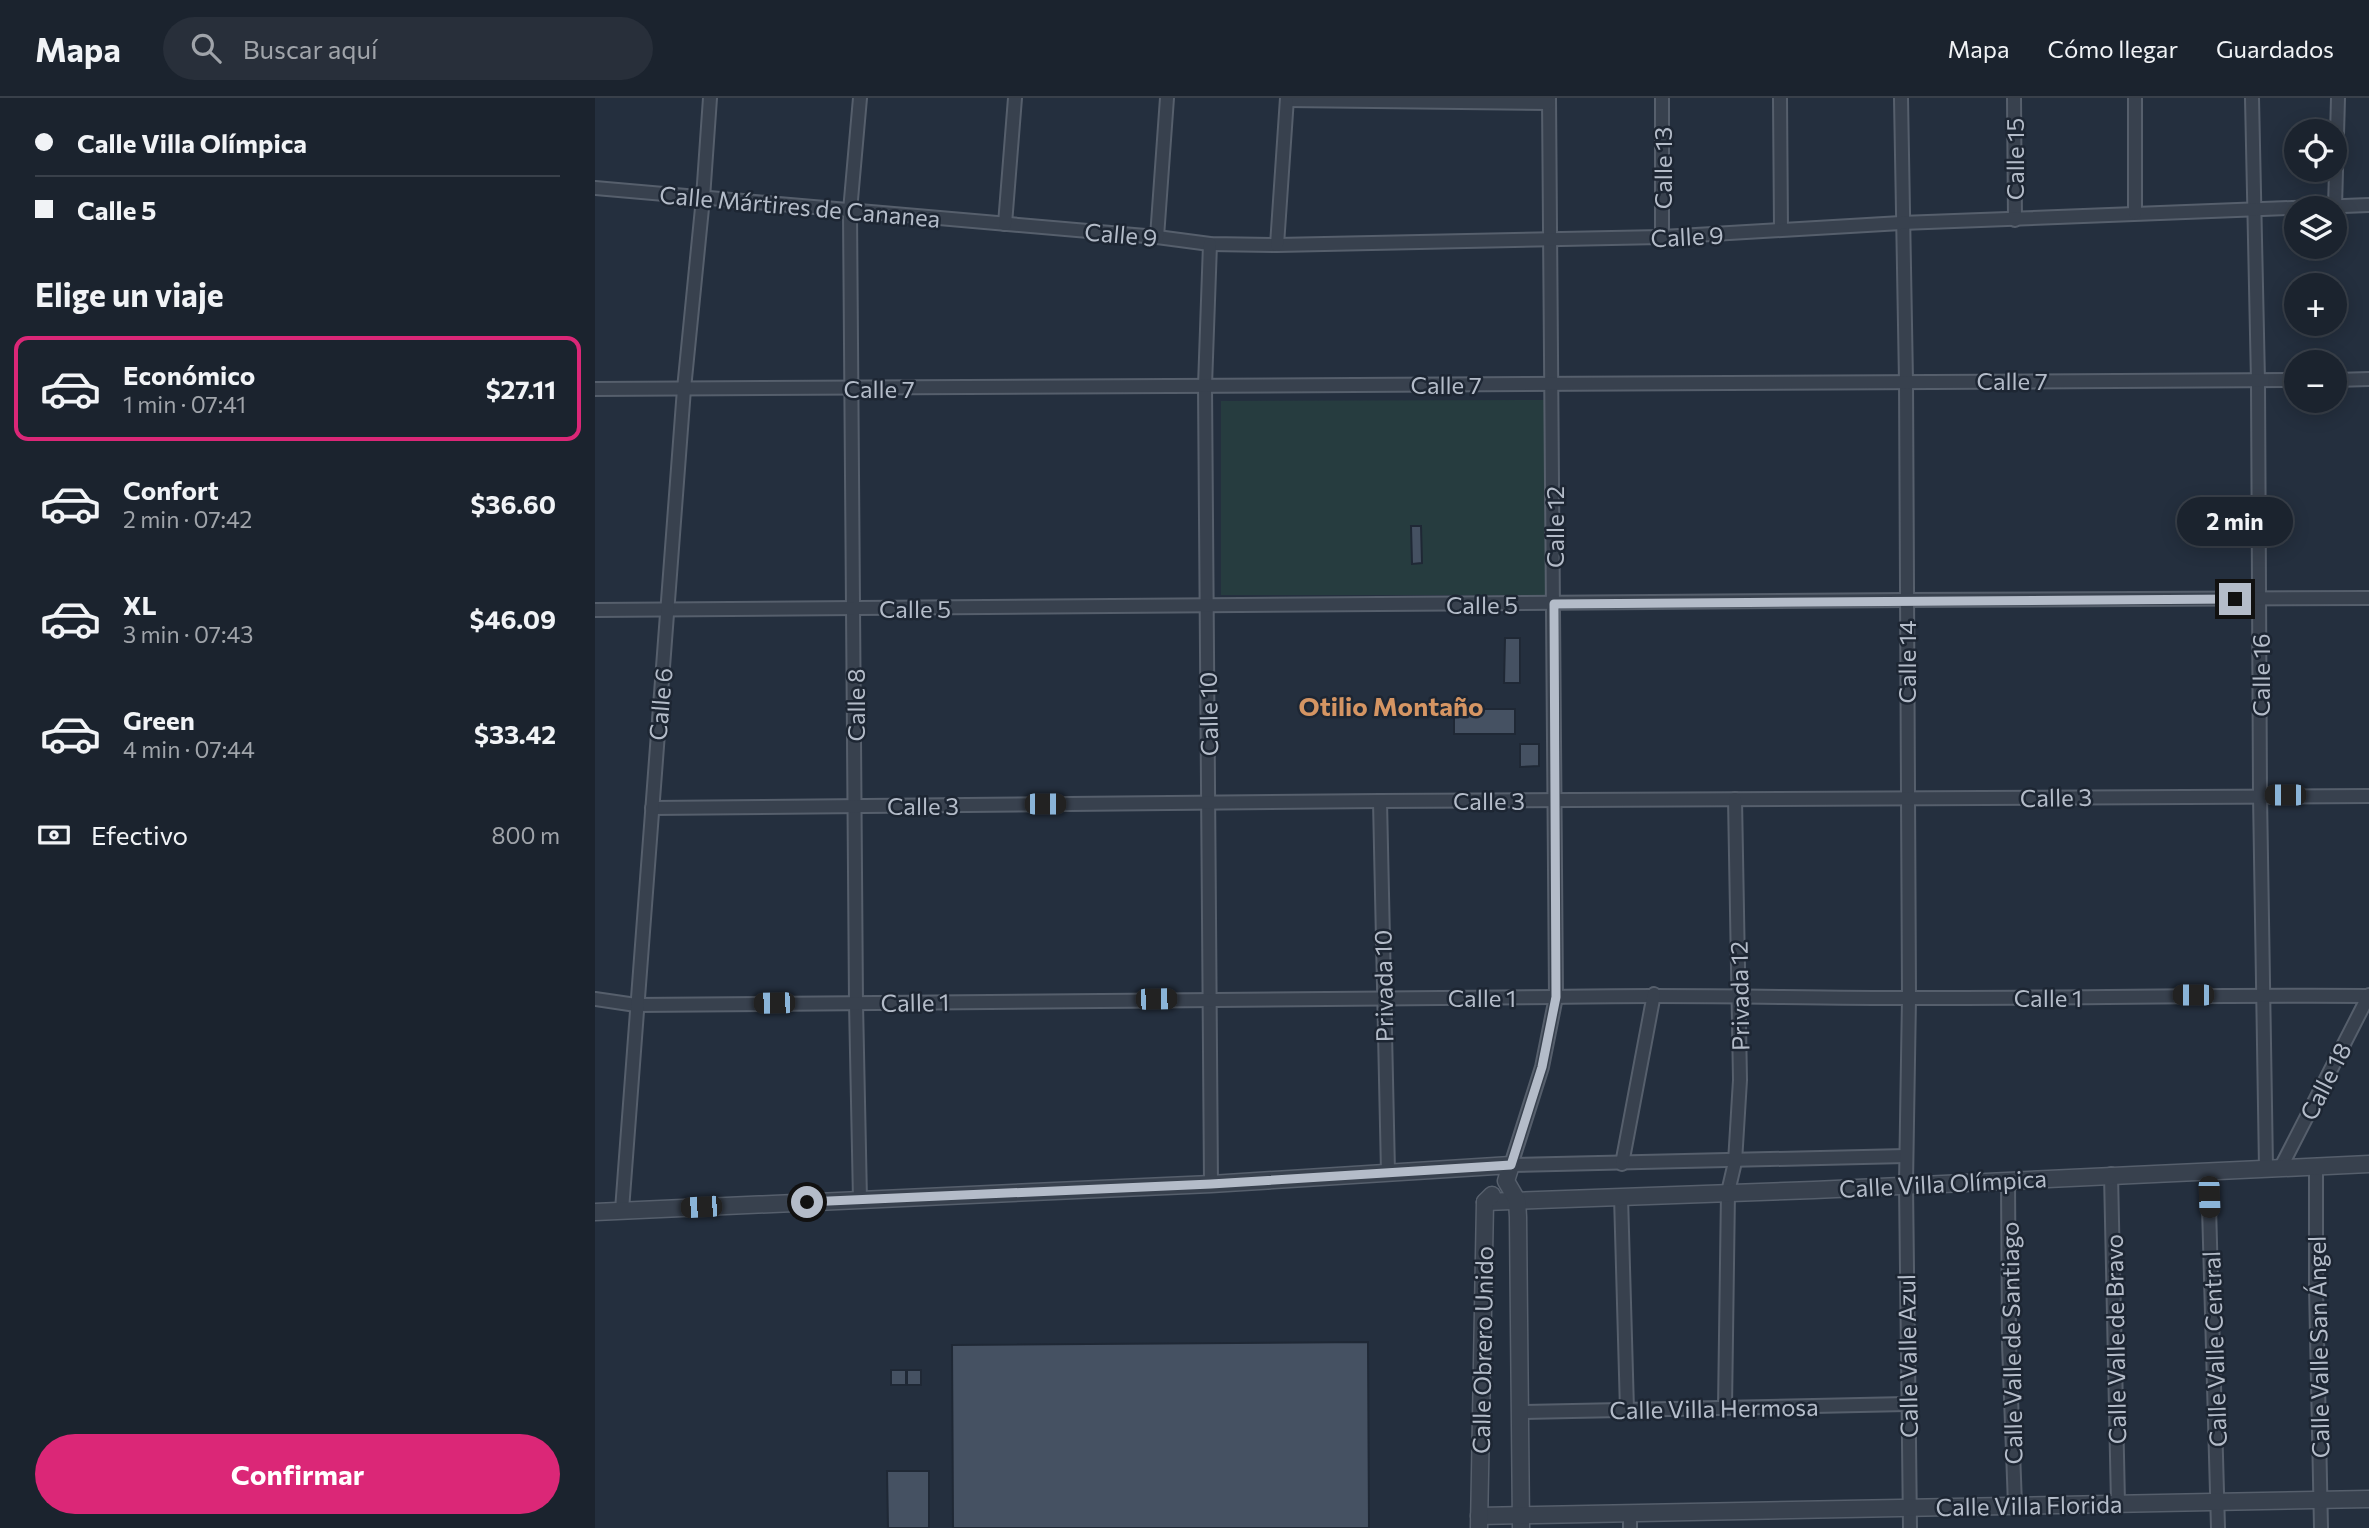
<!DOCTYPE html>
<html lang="es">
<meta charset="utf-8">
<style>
body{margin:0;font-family:Commissioner,sans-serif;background:#282f3a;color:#f1f3f6;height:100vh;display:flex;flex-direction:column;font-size:26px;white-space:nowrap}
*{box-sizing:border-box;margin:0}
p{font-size:23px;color:#a0a4aa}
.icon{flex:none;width:38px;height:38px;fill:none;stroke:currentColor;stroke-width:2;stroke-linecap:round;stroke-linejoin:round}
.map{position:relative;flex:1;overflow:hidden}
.details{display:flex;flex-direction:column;background:#1b232e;width:595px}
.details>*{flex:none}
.banner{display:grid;align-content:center;height:154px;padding:0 35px;background:#1b232e}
.tools{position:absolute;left:1689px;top:21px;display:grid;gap:14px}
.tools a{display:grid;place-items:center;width:63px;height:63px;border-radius:50%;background:#1b232e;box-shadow:0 4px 18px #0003,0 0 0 2px #39404a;font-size:35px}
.end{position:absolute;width:32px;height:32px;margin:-16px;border:9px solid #b4bcc9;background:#111;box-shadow:0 0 0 4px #111}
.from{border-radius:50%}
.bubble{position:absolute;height:49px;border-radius:24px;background:#1b232e;box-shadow:0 4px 18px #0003,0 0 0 2px #39404a;font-size:23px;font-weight:700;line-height:49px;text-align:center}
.car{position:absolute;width:21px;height:42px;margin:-21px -10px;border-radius:9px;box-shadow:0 0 5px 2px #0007;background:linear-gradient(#222 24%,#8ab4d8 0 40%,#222 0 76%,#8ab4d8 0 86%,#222 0)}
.banner b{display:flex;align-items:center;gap:24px;height:66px;font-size:26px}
.banner b+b{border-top:2px solid #39404a}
.banner i{width:18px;height:18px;background:#f1f3f6}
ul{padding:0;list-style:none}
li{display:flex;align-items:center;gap:21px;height:105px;margin:0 14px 10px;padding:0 21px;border:4px solid transparent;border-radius:14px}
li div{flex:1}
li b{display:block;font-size:26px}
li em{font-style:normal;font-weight:700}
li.on{border-color:#db2777}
li>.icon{width:63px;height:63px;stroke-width:1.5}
h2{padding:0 35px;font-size:32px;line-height:84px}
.pay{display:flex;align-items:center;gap:18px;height:77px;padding:0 35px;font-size:26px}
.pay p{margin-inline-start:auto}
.cta{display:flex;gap:14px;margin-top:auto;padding:14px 35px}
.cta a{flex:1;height:80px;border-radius:42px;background:#db2777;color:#fff;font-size:28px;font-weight:700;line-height:80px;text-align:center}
header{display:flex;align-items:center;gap:42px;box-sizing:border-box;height:98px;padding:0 35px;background:#1b232e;border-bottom:2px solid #39404a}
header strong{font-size:33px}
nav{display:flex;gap:38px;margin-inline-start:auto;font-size:24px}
.search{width:490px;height:63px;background:#282f3a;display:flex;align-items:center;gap:18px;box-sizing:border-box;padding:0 24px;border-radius:38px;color:#a0a4aa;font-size:26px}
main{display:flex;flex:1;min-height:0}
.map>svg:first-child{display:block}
</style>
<header>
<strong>Mapa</strong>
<div class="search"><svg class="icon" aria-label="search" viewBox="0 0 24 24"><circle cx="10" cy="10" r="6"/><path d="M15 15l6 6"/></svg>Buscar aquí</div>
<nav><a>Mapa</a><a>Cómo llegar</a><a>Guardados</a></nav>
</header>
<main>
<section class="details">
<div class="banner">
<b><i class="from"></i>Calle Villa Olímpica</b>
<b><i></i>Calle 5</b>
</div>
<h2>Elige un viaje</h2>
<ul>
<li class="on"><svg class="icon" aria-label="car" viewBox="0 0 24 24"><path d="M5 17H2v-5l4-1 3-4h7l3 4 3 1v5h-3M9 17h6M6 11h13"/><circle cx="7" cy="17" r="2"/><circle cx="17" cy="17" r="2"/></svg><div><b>Económico</b><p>1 min · 07:41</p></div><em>$27.11</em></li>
<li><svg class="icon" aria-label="car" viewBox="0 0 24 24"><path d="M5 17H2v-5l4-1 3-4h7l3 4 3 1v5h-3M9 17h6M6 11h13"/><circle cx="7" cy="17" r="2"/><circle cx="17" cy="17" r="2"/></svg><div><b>Confort</b><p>2 min · 07:42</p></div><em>$36.60</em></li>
<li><svg class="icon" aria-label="car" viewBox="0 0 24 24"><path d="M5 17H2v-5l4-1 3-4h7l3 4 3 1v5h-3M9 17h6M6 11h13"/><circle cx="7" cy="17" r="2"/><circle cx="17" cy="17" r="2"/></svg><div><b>XL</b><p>3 min · 07:43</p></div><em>$46.09</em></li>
<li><svg class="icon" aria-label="car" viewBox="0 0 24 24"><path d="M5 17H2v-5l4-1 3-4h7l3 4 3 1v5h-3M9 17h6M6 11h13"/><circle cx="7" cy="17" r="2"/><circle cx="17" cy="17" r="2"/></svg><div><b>Green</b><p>4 min · 07:44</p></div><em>$33.42</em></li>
</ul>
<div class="pay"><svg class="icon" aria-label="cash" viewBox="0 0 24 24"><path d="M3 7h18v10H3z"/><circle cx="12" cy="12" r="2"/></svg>Efectivo<p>800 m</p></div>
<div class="cta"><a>Confirmar</a></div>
</section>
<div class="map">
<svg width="1774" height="1430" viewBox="0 0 1774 1430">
<rect width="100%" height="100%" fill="#242f3e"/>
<path fill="#263c3f" d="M952,302V497H626V303Z"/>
<g fill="#455162" stroke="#1f2835" stroke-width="2">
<path d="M816,428H826L827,465L817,466Z"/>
<path d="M910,540H925V585H909Z"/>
<rect x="859" y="611" width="61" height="25"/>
<path d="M925,646H944V668L925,669Z"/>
<path d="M773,1244L774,1430H358L357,1247Z"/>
<rect x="296" y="1272" width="15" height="15"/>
<rect x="312" y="1272" width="14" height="15"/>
<path d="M292,1373H334V1430H293Z"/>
</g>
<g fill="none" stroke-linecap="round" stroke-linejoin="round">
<g stroke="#565f6c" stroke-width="16">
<g id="minor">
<path d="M265,0L255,113L261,905L265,1102"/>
<path d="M954,0L961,899L947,969L916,1067L1311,1058"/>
<path d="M1185,0L1186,131"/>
<path d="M1306,0L1311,283L1314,900L1311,1086L1315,1430"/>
<path d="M1419,0L1420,122"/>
<path d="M1657,0L1663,283L1665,697L1671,1070"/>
<path d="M692,2L954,5"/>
<path d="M0,90L562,139L615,146L682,147L1067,139L1306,125L1774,107"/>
<path d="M1740,109L1743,0"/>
<path d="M1540,115V0"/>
<path d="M410,126L420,0"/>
<path d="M562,139L572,0"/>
<path d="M1067,139V0"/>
<path d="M615,146L610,288L616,1086"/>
<path d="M682,147L692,0"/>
<path d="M1740,282L1774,281"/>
<path d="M0,291L1701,282"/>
<path d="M0,512L1311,502L1774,500"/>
<path d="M785,703L793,1074"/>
<path d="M57,710L785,703L1774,698"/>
<path d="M0,901L41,907L961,899C1080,896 1198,900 1317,900C1469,900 1621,897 1773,898"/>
<path d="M1027,1066L1059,896"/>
<path d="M1721,1068V1189L1726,1430"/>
<path d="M1686,1069L1774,897"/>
<path d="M1613,1073L1623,1430"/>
<path d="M1516,1076L1523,1405"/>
<path d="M1413,1082L1414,1246L1420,1407"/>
<path d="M1026,1098L1032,1312"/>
<path d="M27,1112L89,291L108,100L115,0"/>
<path d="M1130,1310L1133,1094L1140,1064L1145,982L1140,701"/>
<path d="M926,1314L1312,1306"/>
<path d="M1035,1430V1414"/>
</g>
</g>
<g stroke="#565f6c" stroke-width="19">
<g id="tertiary">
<path d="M890,1104L1219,1092L1774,1066"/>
<path d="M0,1114L616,1086L916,1067L911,1083L922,1102L923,1119L926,1430"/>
<path d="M884,1418L1774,1401"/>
<path d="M884,1430L890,1104L897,1097"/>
</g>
</g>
<use href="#minor" stroke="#38414e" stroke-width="12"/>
<use href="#tertiary" stroke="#38414e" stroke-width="16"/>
</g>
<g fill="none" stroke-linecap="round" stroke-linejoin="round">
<path stroke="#b4bcc9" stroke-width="9" d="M212,1104L616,1086L916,1067L947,969L961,899L959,506L1640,501"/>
</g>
<g text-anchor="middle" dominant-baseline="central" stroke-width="5" stroke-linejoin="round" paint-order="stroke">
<g font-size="24" fill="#b4bcc9" stroke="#1d2633">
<text transform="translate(1419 61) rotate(-90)">Calle 15</text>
<text transform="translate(1067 70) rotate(-90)">Calle 13</text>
<text transform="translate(205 108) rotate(5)">Calle Mártires de Cananea</text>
<text transform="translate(526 136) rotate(5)">Calle 9</text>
<text transform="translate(1092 138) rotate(-3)">Calle 9</text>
<text x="1417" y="282">Calle 7</text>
<text x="851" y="286">Calle 7</text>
<text x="284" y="290">Calle 7</text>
<text transform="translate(959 429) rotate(-90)">Calle 12</text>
<text x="887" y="506">Calle 5</text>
<text x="320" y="510">Calle 5</text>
<text transform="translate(1311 564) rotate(-90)">Calle 14</text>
<text transform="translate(1665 577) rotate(-90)">Calle 16</text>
<text transform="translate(65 606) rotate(-85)">Calle 6</text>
<text transform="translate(260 607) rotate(-90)">Calle 8</text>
<text transform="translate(613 616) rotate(-91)">Calle 10</text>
<text transform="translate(1461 699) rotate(-1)">Calle 3</text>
<text x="894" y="702">Calle 3</text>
<text x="328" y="707">Calle 3</text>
<text transform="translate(788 888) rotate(-91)">Privada 10</text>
<text transform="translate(1144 898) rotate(-91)">Privada 12</text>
<text x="887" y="899">Calle 1</text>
<text x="1453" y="899">Calle 1</text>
<text transform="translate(320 904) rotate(-1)">Calle 1</text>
<text transform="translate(1730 983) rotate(-63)">Calle 18</text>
<text transform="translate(1348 1085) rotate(-3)">Calle Villa Olímpica</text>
<text transform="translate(1520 1241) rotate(-91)">Calle Valle de Bravo</text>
<text transform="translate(1416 1245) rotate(-91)">Calle Valle de Santiago</text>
<text transform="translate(1723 1249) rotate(-91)">Calle Valle San Ángel</text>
<text transform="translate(1619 1251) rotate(-92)">Calle Valle Central</text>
<text transform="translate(887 1252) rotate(-89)">Calle Obrero Unido</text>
<text transform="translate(1312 1258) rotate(-91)">Calle Valle Azul</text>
<text transform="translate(1119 1310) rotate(-1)">Calle Villa Hermosa</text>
<text transform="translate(1434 1407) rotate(-1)">Calle Villa Florida</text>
</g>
<g font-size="26" font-weight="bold" fill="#d59563" stroke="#1d2633">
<text x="796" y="607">Otilio Montaño</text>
</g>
</g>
</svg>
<div class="tools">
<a><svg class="icon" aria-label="locate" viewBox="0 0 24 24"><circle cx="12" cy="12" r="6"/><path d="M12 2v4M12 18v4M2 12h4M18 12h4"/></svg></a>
<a><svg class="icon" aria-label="layers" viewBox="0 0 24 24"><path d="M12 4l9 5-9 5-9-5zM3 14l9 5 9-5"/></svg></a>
<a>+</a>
<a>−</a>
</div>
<i class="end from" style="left:212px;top:1104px"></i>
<i class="end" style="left:1640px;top:501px"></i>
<div class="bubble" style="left:1582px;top:399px;width:116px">2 min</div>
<i class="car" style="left:1690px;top:697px;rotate:270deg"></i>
<i class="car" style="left:450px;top:706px;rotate:90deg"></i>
<i class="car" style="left:1598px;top:897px;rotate:270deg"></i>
<i class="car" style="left:561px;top:901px;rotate:89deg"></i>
<i class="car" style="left:179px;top:905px;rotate:269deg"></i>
<i class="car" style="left:1614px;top:1099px;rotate:178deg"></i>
<i class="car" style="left:106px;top:1109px;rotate:267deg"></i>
</div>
</main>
